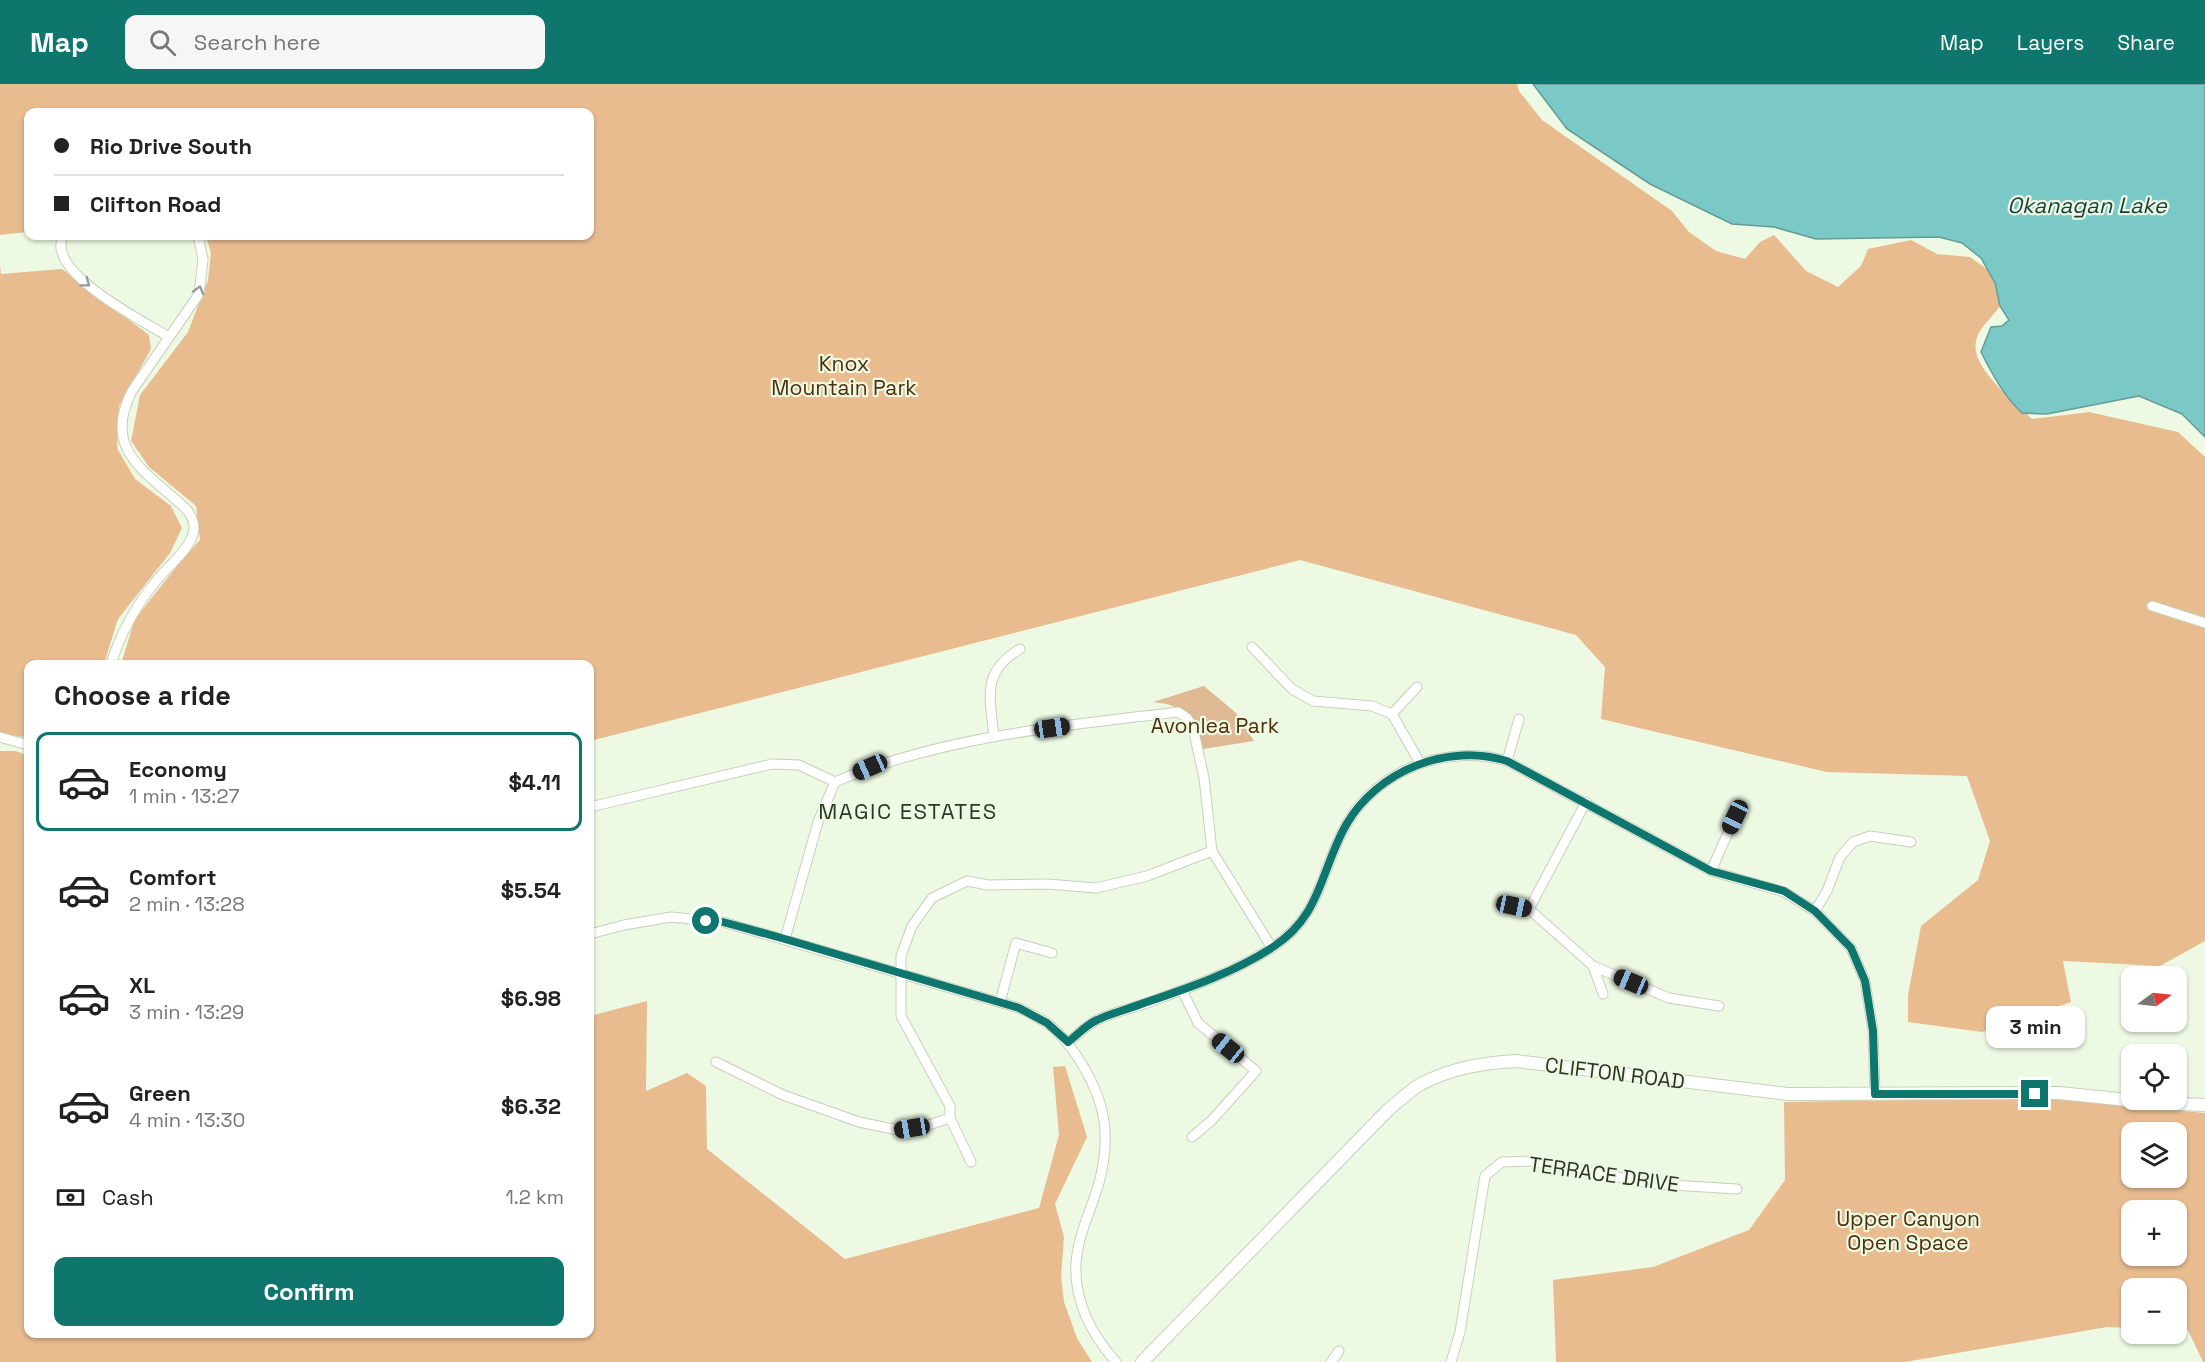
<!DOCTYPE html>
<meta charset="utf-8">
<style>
body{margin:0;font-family:"Space Grotesk",sans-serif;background:#f6f6f6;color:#222;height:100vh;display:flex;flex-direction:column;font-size:22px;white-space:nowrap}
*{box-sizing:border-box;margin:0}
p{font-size:20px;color:#767676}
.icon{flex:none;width:33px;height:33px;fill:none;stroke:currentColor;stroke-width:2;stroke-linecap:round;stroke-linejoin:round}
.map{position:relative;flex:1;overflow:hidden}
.side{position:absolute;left:24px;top:576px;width:570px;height:678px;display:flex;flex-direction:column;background:#fff;border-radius:12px;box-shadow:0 2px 4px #0004}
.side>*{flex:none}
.hud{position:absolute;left:24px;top:24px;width:570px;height:132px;border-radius:12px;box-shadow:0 2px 4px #0004;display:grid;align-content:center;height:132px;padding:0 30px;background:#fff}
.needle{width:39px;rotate:75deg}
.fabs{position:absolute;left:2121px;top:882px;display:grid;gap:12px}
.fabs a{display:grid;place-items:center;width:66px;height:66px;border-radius:12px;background:#fff;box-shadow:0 2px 4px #0004;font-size:30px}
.end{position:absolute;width:27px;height:27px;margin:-14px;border:8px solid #0f766e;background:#fff;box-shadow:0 0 0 3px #fff}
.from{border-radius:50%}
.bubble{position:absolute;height:42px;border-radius:12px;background:#fff;box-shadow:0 2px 4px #0004;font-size:20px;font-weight:800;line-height:42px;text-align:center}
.car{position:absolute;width:18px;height:36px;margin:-18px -9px;border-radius:8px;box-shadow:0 0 4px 2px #0007;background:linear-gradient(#222 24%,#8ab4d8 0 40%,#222 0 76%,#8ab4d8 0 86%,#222 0)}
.hud b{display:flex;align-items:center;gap:21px;height:57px;font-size:22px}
.hud b+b{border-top:2px solid #e0e0e0}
.hud i{width:15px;height:15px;background:#222}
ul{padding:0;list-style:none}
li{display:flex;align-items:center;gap:18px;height:99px;margin:0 12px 9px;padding:0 18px;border:3px solid transparent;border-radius:12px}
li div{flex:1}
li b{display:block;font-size:22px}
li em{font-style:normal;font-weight:800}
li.selected{border-color:#0f766e}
li>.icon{width:54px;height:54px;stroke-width:1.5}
h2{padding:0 30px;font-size:27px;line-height:72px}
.pay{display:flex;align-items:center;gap:15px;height:66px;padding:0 30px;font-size:22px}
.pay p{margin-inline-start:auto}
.button{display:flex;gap:12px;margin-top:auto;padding:12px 30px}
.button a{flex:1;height:69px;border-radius:12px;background:#0f766e;color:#fff;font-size:24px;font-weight:800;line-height:69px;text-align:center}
header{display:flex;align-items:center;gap:36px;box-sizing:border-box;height:84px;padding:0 30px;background:#0f766e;color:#fff}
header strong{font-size:28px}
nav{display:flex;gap:33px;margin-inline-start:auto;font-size:21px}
.search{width:420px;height:54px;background:#f6f6f6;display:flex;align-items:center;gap:15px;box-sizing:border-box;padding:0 21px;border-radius:12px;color:#767676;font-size:22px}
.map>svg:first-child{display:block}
</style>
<header>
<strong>Map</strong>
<div class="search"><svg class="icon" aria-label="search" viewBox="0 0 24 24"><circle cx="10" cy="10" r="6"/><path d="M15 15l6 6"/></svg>Search here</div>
<nav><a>Map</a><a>Layers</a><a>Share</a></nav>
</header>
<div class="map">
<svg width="2205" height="1278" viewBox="0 0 2205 1278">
<rect width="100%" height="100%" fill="#edf9e2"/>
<path fill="#deb993" d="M1204,602L1236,629L1254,657L1197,666L1183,626L1167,620L1153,618Z"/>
<g fill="#e8bc8f" fill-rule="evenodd">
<path d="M0,0H1517L1519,7L1542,36L1672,127L1689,148L1716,167L1745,175L1760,158L1774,151L1806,187L1838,203L1861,182L1868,165L1911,156L1937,170L1970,173L1991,188L2000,222C1992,234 1979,243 1976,257C1970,284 2015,318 2032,335L2089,328L2178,348L2205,373V857L2160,882L2063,877L2071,918L1982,948L1908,938V911L1921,842L1978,796L1990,757L1967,692L1827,688L1601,635L1605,583L1576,551L1300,476L590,657V580H121L135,535L181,477L200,456L196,422L149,383L131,357L140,311L188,248L208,196L211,169L206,152H590V28H28V148L0,151Z"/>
<path d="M0,182L1,190L62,185L149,251L151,265L119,322L117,364L135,395L171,422L182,444L170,469L118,535L104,580H28V654L0,649Z"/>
<path d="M0,667H16L28,672V1250H590V932L647,917L646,1007L687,989L706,1002L707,1065L845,1175L1039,1124L1059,1051L1053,983L1065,982L1087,1053L1055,1120L1064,1153L1061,1192L1064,1218L1077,1254L1092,1278H0Z"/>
<path d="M1973,1015H2057L2205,1029V1278H2203L2188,1246L2177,1245L2176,1204H2132L2131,1244L2107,1243L1905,1278H1556L1553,1196L1653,1183L1749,1146L1785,1096L1784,1018ZM2132,1048H2176V1094H2132ZM2132,1126H2176V1172H2132Z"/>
</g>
<path fill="#7ac9c7" stroke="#649c98" stroke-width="1.5" d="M1533,0H2205V353L2182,330L2139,312L2047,330L2022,329C2004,312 1992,290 1981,268L1991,243L2002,242L2009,236L2000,222L1995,199L1981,174L1962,159L1939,153L1816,155L1774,143L1732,140L1650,100L1567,45Z"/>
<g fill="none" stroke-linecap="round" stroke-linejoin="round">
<g stroke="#c5d1bb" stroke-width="11">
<g id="minor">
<path d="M63,152C45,188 143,237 169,253"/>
<path d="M2152,522L2205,539"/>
<path d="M1252,563L1292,605L1313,617L1372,622L1392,630L1420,679"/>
<path d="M111,580C121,548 135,522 157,496C168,483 186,468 192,453C196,444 193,434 188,427C151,390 100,369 132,307L199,210L203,175L198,152"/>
<path d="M1392,630L1417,603"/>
<path d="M0,653L28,661"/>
<path d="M994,653C990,613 981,588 1020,565"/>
<path d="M1507,677L1519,635"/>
<path d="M1586,718L1529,825L1593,882L1669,914L1719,922"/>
<path d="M590,723L772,680L799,681L835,698"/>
<path d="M1711,787L1735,733"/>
<path d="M1500,819L1529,825"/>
<path d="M1815,827L1827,807L1840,773L1853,758L1870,752L1911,758"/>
<path d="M590,850L624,841L671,833L723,838L1019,924C1028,929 1038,933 1047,939C1061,949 1071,963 1080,977C1105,1017 1111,1049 1100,1095C1093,1123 1078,1149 1076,1179C1074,1217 1092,1251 1116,1278"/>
<path d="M785,855L818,738L835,698C942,652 1063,642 1178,628L1187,634L1193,644L1204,694L1212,767L1272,864"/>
<path d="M1593,882L1603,910"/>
<path d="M1182,906L1198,939L1256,987L1212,1036L1192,1053"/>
<path d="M1000,918L1016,859L1052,869"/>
<path d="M1068,958C1077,951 1087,941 1097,936C1111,929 1129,925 1144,920C1188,904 1233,889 1273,863C1322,831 1320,787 1346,741C1377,686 1447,659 1507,677L1711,787L1784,808L1815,827L1851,864L1865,897L1873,947L1875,1010"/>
<path d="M716,978L783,1011L859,1038L898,1046L926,1042L950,1034"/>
<path d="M971,1078L950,1034V1022L901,932V872L912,842L932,814L967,797L988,801L1047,800L1096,804L1147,792L1212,767"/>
<path d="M1331,1278L1339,1267"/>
<path d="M1451,1278L1460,1248L1485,1092L1502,1078L1531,1077L1655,1100L1737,1105"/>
</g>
</g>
<g stroke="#c5d1bb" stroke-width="14">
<path id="tertiary" d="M1142,1278L1388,1026C1398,1018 1409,1007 1421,1000C1451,984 1483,979 1516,977L1788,1010L2059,1009L2157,1019L2205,1021"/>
</g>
<use href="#minor" stroke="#fff" stroke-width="9"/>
<use href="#tertiary" stroke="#fff" stroke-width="12"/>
</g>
<defs><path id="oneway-chevron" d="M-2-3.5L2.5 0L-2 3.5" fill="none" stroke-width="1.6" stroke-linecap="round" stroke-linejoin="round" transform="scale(1.5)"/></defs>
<g stroke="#979a95">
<use href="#oneway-chevron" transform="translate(86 199) rotate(37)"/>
<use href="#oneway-chevron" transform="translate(199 206) rotate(-74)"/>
</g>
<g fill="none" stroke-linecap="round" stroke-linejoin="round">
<path stroke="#0f766e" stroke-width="8" d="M706,837L723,838L785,855L1019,924L1047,939L1068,958C1077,951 1086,941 1097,936C1111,929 1129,925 1144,919C1188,904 1233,889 1273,863C1322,831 1320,787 1346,741C1377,687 1448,658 1507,677L1711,787L1784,807L1815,827L1851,864L1865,897L1873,947L1875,1010H2035"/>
</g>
<g text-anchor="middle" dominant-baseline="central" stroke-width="4.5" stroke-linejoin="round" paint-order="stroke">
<g font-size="21" fill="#4d2f0c" stroke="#edf9e2">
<text x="844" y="279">Knox<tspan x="844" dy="24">Mountain Park</tspan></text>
<text x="1215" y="641">Avonlea Park</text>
<text x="1908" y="1134">Upper Canyon<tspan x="1908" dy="24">Open Space</tspan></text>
</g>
<g font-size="21" fill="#2f342b" stroke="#edf9e2">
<text transform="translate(1615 989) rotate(7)">CLIFTON ROAD</text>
<text transform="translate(1604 1090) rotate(8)">TERRACE DRIVE</text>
</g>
<g font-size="22" font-style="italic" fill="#173d3d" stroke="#edf9e2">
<text x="2087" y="121">Okanagan Lake</text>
</g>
<g font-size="22" letter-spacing="1.5" fill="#2e3726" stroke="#edf9e2">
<text x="908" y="727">MAGIC ESTATES</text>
</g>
</g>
</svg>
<div class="fabs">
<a><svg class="needle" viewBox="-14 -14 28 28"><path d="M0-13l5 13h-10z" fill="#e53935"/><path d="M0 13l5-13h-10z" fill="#767676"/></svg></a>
<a><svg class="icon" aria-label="locate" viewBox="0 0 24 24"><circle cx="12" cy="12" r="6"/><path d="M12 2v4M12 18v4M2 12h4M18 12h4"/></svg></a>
<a><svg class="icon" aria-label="layers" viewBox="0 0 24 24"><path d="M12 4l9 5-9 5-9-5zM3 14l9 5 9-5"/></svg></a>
<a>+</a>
<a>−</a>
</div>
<i class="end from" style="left:706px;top:837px"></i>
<i class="end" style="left:2035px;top:1010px"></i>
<div class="bubble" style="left:1986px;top:922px;width:99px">3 min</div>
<i class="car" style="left:1052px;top:644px;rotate:82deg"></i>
<i class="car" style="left:870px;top:683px;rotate:246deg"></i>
<i class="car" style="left:1735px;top:733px;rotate:205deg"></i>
<i class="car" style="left:1514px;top:822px;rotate:102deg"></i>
<i class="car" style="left:1631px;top:898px;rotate:293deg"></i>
<i class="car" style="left:1228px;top:964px;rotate:309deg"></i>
<i class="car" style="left:912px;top:1044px;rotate:261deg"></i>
<div class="hud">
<b><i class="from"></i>Rio Drive South</b>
<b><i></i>Clifton Road</b>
</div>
<section class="side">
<h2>Choose a ride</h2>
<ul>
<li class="selected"><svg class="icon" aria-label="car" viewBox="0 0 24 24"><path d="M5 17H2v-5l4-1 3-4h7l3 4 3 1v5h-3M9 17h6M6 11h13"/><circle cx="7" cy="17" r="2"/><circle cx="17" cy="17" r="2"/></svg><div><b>Economy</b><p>1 min · 13:27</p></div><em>$4.11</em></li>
<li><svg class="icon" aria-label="car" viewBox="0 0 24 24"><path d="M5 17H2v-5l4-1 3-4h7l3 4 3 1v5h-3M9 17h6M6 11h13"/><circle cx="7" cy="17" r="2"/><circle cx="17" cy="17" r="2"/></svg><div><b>Comfort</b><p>2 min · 13:28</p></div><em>$5.54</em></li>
<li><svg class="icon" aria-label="car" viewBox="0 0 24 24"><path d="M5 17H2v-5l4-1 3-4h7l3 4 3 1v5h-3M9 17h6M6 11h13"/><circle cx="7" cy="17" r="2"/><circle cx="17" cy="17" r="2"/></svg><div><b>XL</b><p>3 min · 13:29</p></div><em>$6.98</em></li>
<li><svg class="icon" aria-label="car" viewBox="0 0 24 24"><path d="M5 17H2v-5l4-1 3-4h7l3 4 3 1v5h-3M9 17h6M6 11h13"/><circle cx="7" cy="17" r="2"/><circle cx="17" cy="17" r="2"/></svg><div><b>Green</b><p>4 min · 13:30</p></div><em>$6.32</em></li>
</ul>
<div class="pay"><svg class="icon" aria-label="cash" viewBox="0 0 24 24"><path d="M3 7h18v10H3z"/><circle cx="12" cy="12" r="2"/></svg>Cash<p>1.2 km</p></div>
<div class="button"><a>Confirm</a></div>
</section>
</div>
